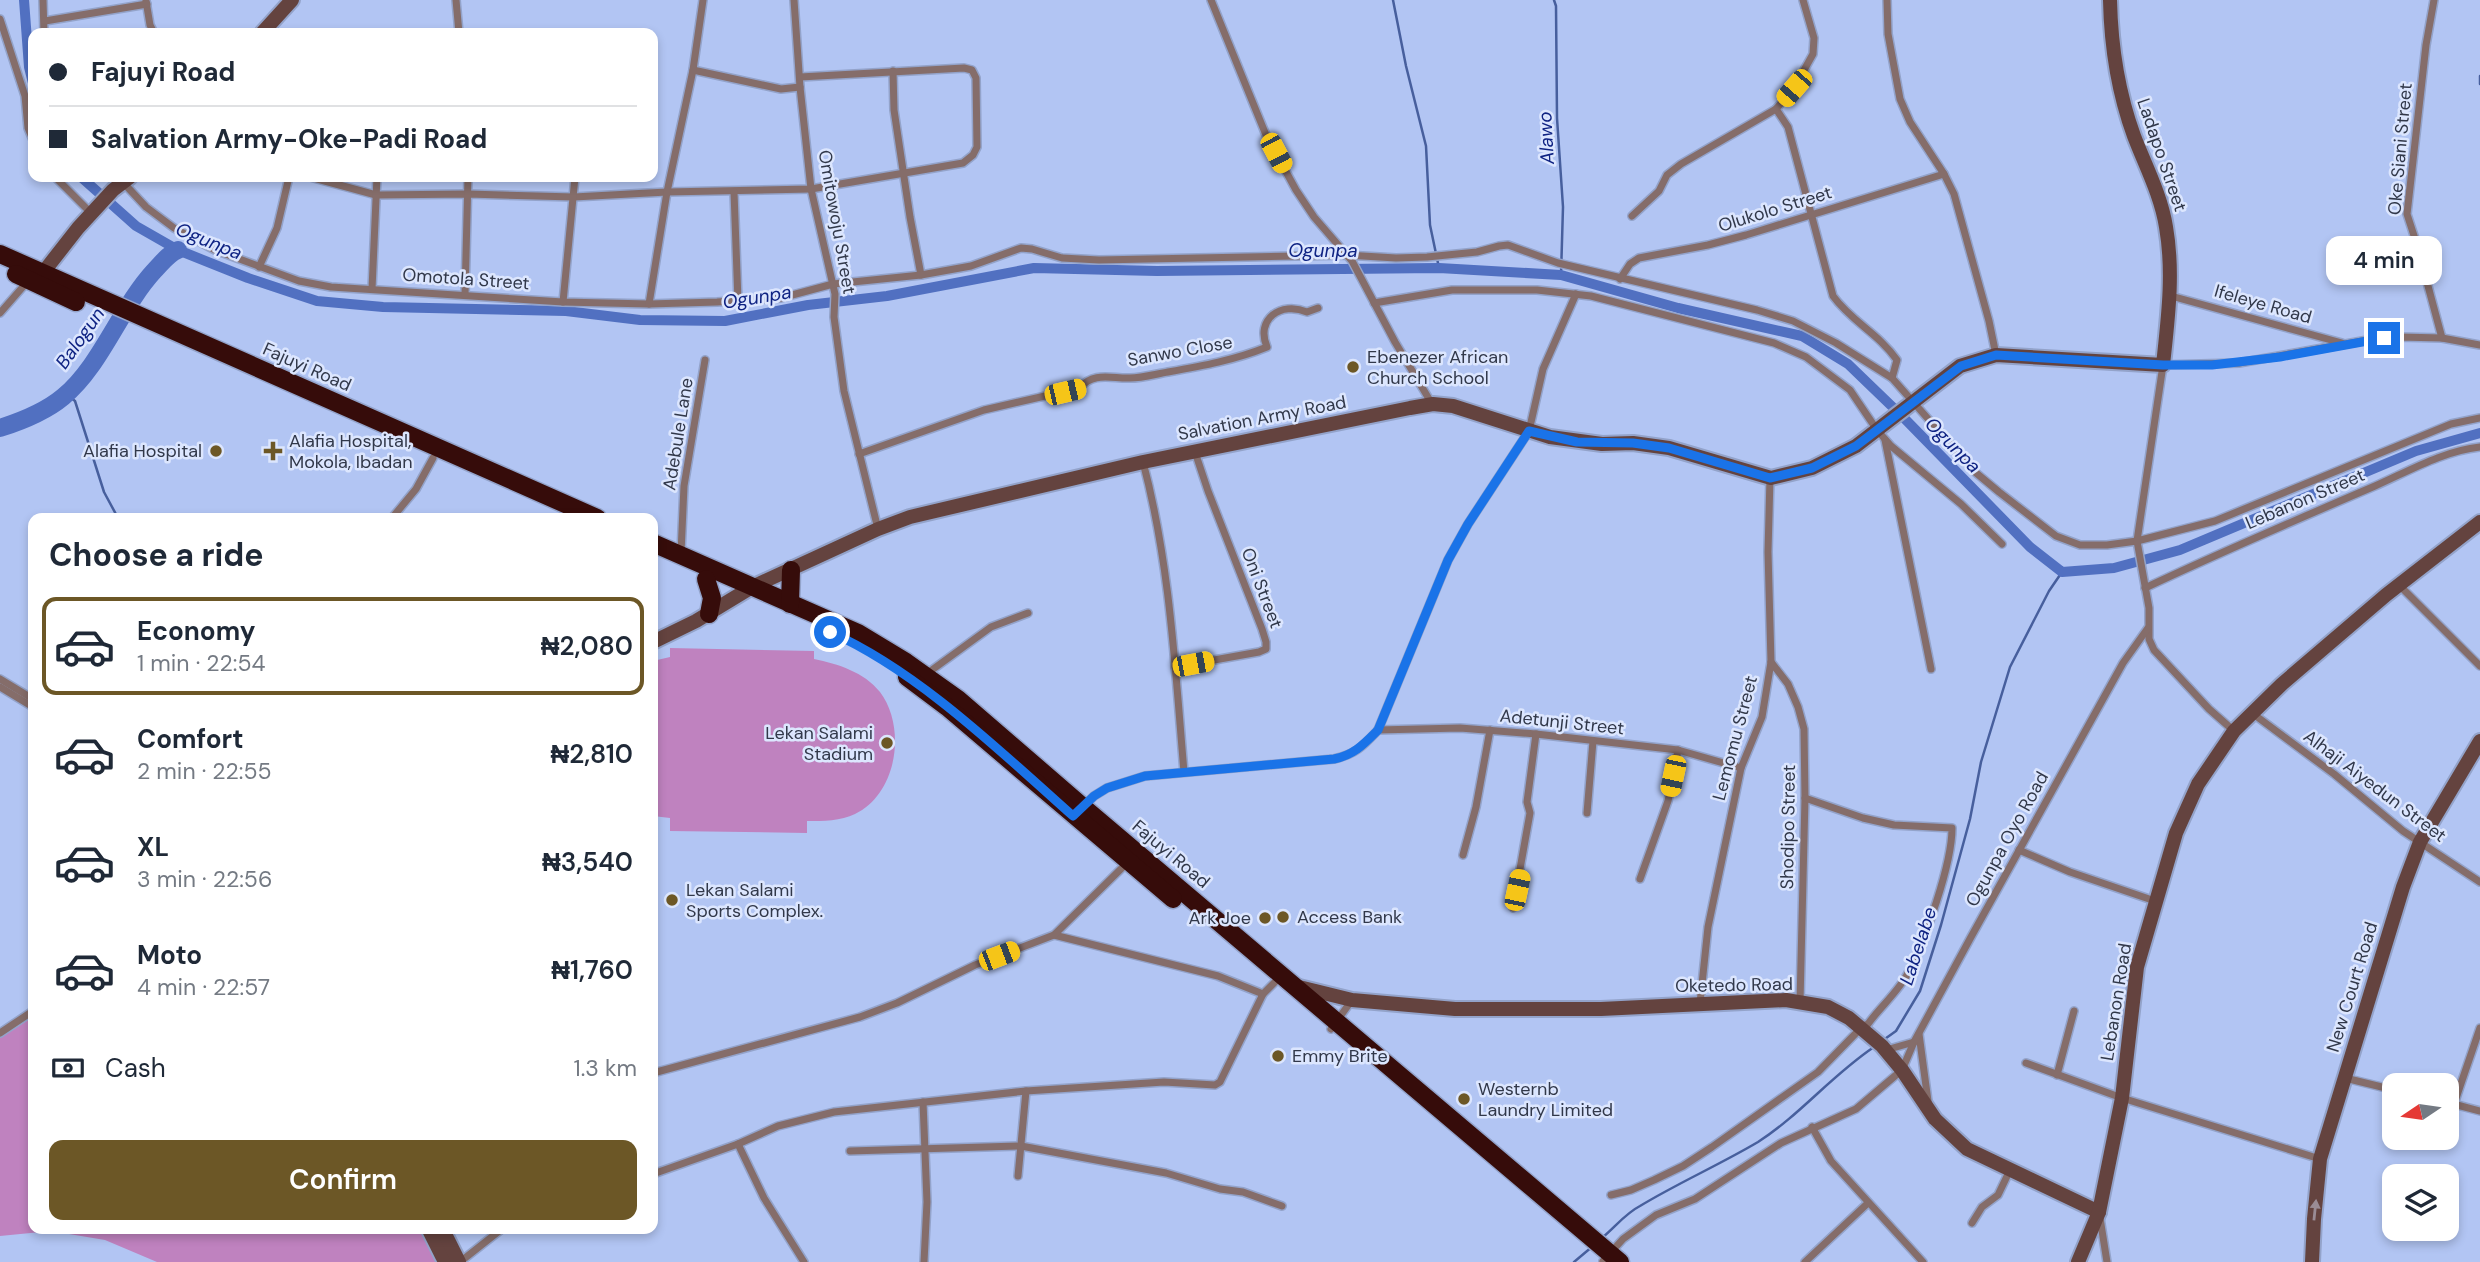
<!DOCTYPE html>
<meta charset="utf-8">
<style>
body{margin:0;font-family:"DM Sans",sans-serif;background:#f2f2f3;color:#1f2937;height:100vh;display:flex;flex-direction:column;font-size:26px;white-space:nowrap}
*{box-sizing:border-box;margin:0}
p{font-size:23px;color:#747a83}
.icon{flex:none;width:38px;height:38px;fill:none;stroke:currentColor;stroke-width:2;stroke-linecap:round;stroke-linejoin:round}
.map{position:relative;flex:1;overflow:hidden}
.side{position:absolute;left:28px;top:513px;width:630px;height:721px;display:flex;flex-direction:column;background:#fff;border-radius:14px;box-shadow:0 4px 10px #0003}
.side>*{flex:none}
.hud{position:absolute;left:28px;top:28px;width:630px;height:154px;border-radius:14px;box-shadow:0 4px 10px #0003;display:grid;align-content:center;height:154px;padding:0 21px;background:#fff}
.needle{width:46px;rotate:257deg}
.controls{position:absolute;left:2382px;top:1073px;display:grid;gap:14px}
.controls a{display:grid;place-items:center;width:77px;height:77px;border-radius:14px;background:#fff;box-shadow:0 4px 10px #0003;font-size:35px}
.end{position:absolute;width:32px;height:32px;margin:-16px;border:9px solid #1a73e8;background:#fff;box-shadow:0 0 0 4px #fff}
.from{border-radius:50%}
.bubble{position:absolute;height:49px;border-radius:14px;background:#fff;box-shadow:0 4px 10px #0003;font-size:23px;font-weight:600;line-height:49px;text-align:center}
.car{position:absolute;width:21px;height:42px;margin:-21px -10px;border-radius:9px;box-shadow:0 0 5px 2px #0007;background:linear-gradient(#f5c518 24%,#345 0 40%,#f5c518 0 76%,#345 0 86%,#f5c518 0)}
.hud b{display:flex;align-items:center;gap:24px;height:66px;font-size:26px}
.hud b+b{border-top:2px solid #e0e1e3}
.hud i{width:18px;height:18px;background:#1f2937}
ul{padding:0;list-style:none}
li{display:flex;align-items:center;gap:21px;height:98px;margin:0 14px 10px;padding:0 7px;border:4px solid transparent;border-radius:14px}
li div{flex:1}
li b{display:block;font-size:26px}
li em{font-style:normal;font-weight:600}
li.active{border-color:#6c5726}
li>.icon{width:63px;height:63px;stroke-width:1.5}
h2{padding:0 21px;font-size:32px;line-height:84px}
.pay{display:flex;align-items:center;gap:18px;height:77px;padding:0 21px;font-size:26px}
.pay p{margin-inline-start:auto}
.cta{display:flex;gap:14px;margin-top:auto;padding:14px 21px}
.cta a{flex:1;height:80px;border-radius:14px;background:#6c5726;color:#fff;font-size:28px;font-weight:600;line-height:80px;text-align:center}
.map>svg:first-child{display:block}
</style>
<div class="map">
<svg width="2480" height="1262" viewBox="0 0 2480 1262">
<rect width="100%" height="100%" fill="#b2c5f3"/>
<g fill="#bf82bf">
<path d="M670,648L814,651V659C838,664 864,672 880,692C907,728 897,794 855,814C841,821 823,821 807,821V833L670,831V818L653,816V661L670,657Z"/>
<path d="M33,1017V1228L420,1229L441,1262H157L105,1240L51,1231L0,1236V1038Z"/>
</g>
<g fill="none" stroke-linecap="round" stroke-linejoin="round">
<g stroke="#475f9d" stroke-width="2.5">
<path d="M1393,0L1406,66L1426,146L1430,225L1439,268"/>
<path d="M1554,0L1556,6L1557,118L1563,207L1561,275"/>
<path d="M2480,76V84"/>
<path d="M66,394L75,401L104,492L118,518"/>
<path d="M1882,1041L1896,1031L1920,991L1941,925L1970,819L1981,762L2010,667L2049,591L2062,572"/>
<path d="M1603,1237C1615,1227 1626,1213 1640,1206C1678,1183 1719,1165 1758,1142C1800,1115 1832,1075 1874,1047"/>
<path d="M1574,1262L1593,1246"/>
</g>
<g stroke="#5170c1" stroke-width="10">
<path d="M24,0L29,67L33,83"/>
<path d="M81,177L136,226L178,250L248,278L317,301L383,307L566,311L640,320L725,321L808,305L887,296L1034,268L1157,271L1439,268L1561,275L1678,308L1802,336L1848,364L1904,418L2030,547L2062,572L2114,568L2180,550L2416,451L2480,433"/>
</g>
<path stroke="#5170c1" stroke-width="18" d="M0,428C22,421 45,412 63,397C101,366 120,308 154,271C162,263 168,254 178,250"/>
<g stroke="#93a3ca" stroke-width="10">
<g id="street">
<path d="M43,0L44,33"/>
<path d="M456,0L459,33"/>
<path d="M794,0L800,87L811,189L835,294L834,317L844,391L878,529"/>
<path d="M1211,0L1266,135L1296,190L1314,217L1352,261L1395,342L1432,404"/>
<path d="M1887,0L1888,34L1900,99L1910,122L1944,174L1954,194L1989,321L1996,355"/>
<path d="M2434,0L2426,45L2407,214L2417,245L2442,338"/>
<path d="M146,1L150,25L154,33"/>
<path d="M0,19L25,96L28,128L33,140"/>
<path d="M45,21L147,4"/>
<path d="M693,70L781,89L800,87"/>
<path d="M893,71L894,110L910,217L921,275"/>
<path d="M1776,109L1788,127L1833,296C1852,322 1878,333 1897,360L1892,378"/>
<path d="M55,177L91,213"/>
<path d="M118,177L146,207L174,228L215,250L299,281L331,287L563,302L649,304L717,302L781,298L833,284L921,275L971,266L1021,248L1032,249L1062,258L1099,260L1346,255L1396,258L1427,257L1477,252L1499,246L1508,245L1558,263L1757,310L1793,321L1836,343L1892,378L1975,472L1999,492L2056,536L2080,545H2107L2137,541L2215,521L2451,424L2480,418"/>
<path d="M310,177L376,195L468,194L574,197L667,192L811,189L963,163L973,155L977,147L976,78L972,70L964,68L800,77"/>
<path d="M734,192L738,301"/>
<path d="M1632,216L1659,191L1667,175L1681,164L1776,109L1794,88L1813,54L1814,38L1803,0"/>
<path d="M259,267L277,228L289,177"/>
<path d="M1620,279L1630,264L1639,258L1708,245L1746,235L1944,174"/>
<path d="M372,289L377,177"/>
<path d="M465,295L468,177"/>
<path d="M2171,296L2342,343"/>
<path d="M563,302L575,177"/>
<path d="M1374,303L1452,290H1537L1591,296L1774,343L1806,357L1850,390L1877,430L1891,446L1961,504L2002,544"/>
<path d="M649,304L667,192L693,70L703,0"/>
<path d="M0,313L28,281"/>
<path d="M1885,440L1931,669"/>
<path d="M859,454L984,410L1080,388C1093,371 1113,379 1130,378C1142,378 1156,374 1168,372C1202,366 1235,360 1267,347C1255,319 1281,301 1307,312L1318,308"/>
<path d="M1143,462C1170,564 1175,667 1184,772"/>
<path d="M392,518L416,489L433,458"/>
<path d="M681,553L684,486L705,360"/>
<path d="M2399,585L2480,666"/>
<path d="M2145,588C2221,552 2298,519 2375,486C2409,471 2443,451 2480,447"/>
<path d="M1771,662L1788,684L1798,707L1804,729L1805,798L1800,1002"/>
<path d="M1175,667L1259,652L1266,649V642L1262,629L1208,491L1195,452"/>
<path d="M925,675L991,627L1028,613"/>
<path d="M0,679L33,699"/>
<path d="M0,687L33,707"/>
<path d="M2252,713L2334,774L2403,831L2480,882"/>
<path d="M1378,730L1460,728L1536,734L1678,750L1741,768"/>
<path d="M2234,731L2209,709L2154,650L2149,639V608L2137,541L2163,365L2239,363L2368,340L2399,337L2442,338L2480,345"/>
<path d="M1084,806L1094,796L1107,788L1145,776L1334,759C1356,754 1363,746 1378,730L1448,560L1468,524L1529,431L1543,369L1576,294"/>
<path d="M1587,813L1593,741"/>
<path d="M2019,850L2070,872L2155,901"/>
<path d="M1463,855L1476,807L1490,730"/>
<path d="M1640,879L1668,801L1678,750"/>
<path d="M1513,908L1530,813L1527,802L1536,734"/>
<path d="M1054,935L1218,976L1263,994"/>
<path d="M1700,1003L1708,927L1741,768L1762,717L1771,662L1768,552L1770,478"/>
<path d="M1331,1029L1352,1000"/>
<path d="M0,1033L33,1011"/>
<path d="M1919,1034L1928,1101"/>
<path d="M1886,1050L1914,1042"/>
<path d="M2026,1063L2122,1098L2320,1159"/>
<path d="M653,1073L860,1017L897,1003L975,965L1054,935L1129,861"/>
<path d="M2057,1075L2074,1011"/>
<path d="M2345,1078L2394,1090"/>
<path d="M923,1102L927,1202L924,1262"/>
<path d="M2446,1102L2480,1111"/>
<path d="M2454,1104L2480,1028"/>
<path d="M1812,1127L1831,1161L1923,1262"/>
<path d="M738,1144L764,1198L804,1262"/>
<path d="M850,1151L1021,1146L1166,1173L1220,1189L1243,1192L1282,1206"/>
<path d="M653,1174L738,1144L778,1126L834,1112L1026,1091L1164,1082L1215,1085L1220,1082L1263,994L1275,982"/>
<path d="M1018,1176L1026,1091"/>
<path d="M1611,1195L1631,1190L1654,1180L1683,1166L1712,1147L1818,1072L1862,1027L1868,1024C1880,1007 1899,991 1908,973C1925,940 1952,865 1952,828L1894,825L1863,818L1805,798"/>
<path d="M2100,1218L2107,1262"/>
<path d="M1972,1223L1982,1207L1998,1195L2010,1170"/>
<path d="M1603,1261L1623,1239L1656,1215L1695,1199L1781,1143L1856,1109L1902,1070L1914,1042L1971,937L2123,663L2148,628"/>
<path d="M460,1262L503,1228"/>
<path d="M1805,1262L1868,1203"/>
</g>
</g>
<g stroke="#93a3ca" stroke-width="18">
<g id="secondary">
<path d="M262,33L292,0"/>
<path d="M42,274L78,228L113,190L130,177"/>
<path d="M653,642L696,621L752,587L878,529L910,517L1143,462L1410,408L1433,404L1453,406L1550,437L1602,444L1633,443L1669,448L1771,478L1812,468L1856,446L1960,366L1996,355L2163,365C2168,318 2174,273 2166,227C2161,195 2145,165 2134,136C2118,92 2111,47 2110,0"/>
<path d="M1295,986L1352,1000L1455,1009H1601L1786,1000L1828,1007L1849,1018L1882,1046L1902,1070L1935,1119L1967,1149L2099,1212"/>
<path d="M428,1228L445,1262"/>
<path d="M442,1228L459,1262"/>
<path d="M2078,1262L2099,1212L2122,1098L2137,967L2176,833L2198,784L2234,731L2282,684L2386,595L2480,522"/>
<path d="M2312,1262L2314,1219L2320,1159L2403,887L2420,842L2480,741"/>
</g>
</g>
<g stroke="#93a3ca" stroke-width="21">
<g id="highway">
<path d="M0,254L597,518"/>
<path d="M16,274L76,302"/>
<path d="M653,543L858,633L906,662L958,699L1083,807L1620,1262"/>
<path d="M706,579L712,598L709,614"/>
<path d="M790,604L791,570"/>
<path d="M907,677L947,707L1173,899"/>
</g>
</g>
<use href="#street" stroke="#856d6a" stroke-width="7"/>
<use href="#secondary" stroke="#64433f" stroke-width="14"/>
<use href="#highway" stroke="#360c0a" stroke-width="18"/>
</g>
<defs><path id="oneway-solid" d="M-6-.8H1V-3.2L6.5 0L1 3.2V.8H-6Z" transform="scale(1.75)"/></defs>
<use fill="#9a8c95" href="#oneway-solid" transform="translate(2315 1210) rotate(-84)"/>
<g fill="none" stroke-linecap="round" stroke-linejoin="round">
<path stroke="#1a73e8" stroke-width="9" d="M830,632C918,671 1001,752 1073,816L1094,796L1107,788L1145,776L1334,759C1354,755 1364,744 1378,730L1448,560L1468,524L1529,431L1577,442L1633,443L1669,448L1770,478L1812,468L1856,446L1961,366L1996,355L2163,365H2212L2280,357L2384,338"/>
</g>
<g fill="#6c5726" stroke="#dce6fe" stroke-width="2.5">
<circle cx="1353" cy="367" r="7"/>
<circle cx="216" cy="451" r="7"/>
<path d="M269.5 440.5h7v7h7v7h-7v7h-7v-7h-7v-7h7z"/>
<circle cx="887" cy="743" r="7"/>
<circle cx="672" cy="900" r="7"/>
<circle cx="1283" cy="917" r="7"/>
<circle cx="1265" cy="918" r="7"/>
<circle cx="1278" cy="1056" r="7"/>
<circle cx="1464" cy="1099" r="7"/>
</g>
<g text-anchor="middle" dominant-baseline="central" stroke-width="5" stroke-linejoin="round" paint-order="stroke">
<g font-size="18" fill="#31384a" stroke="#dce6fe">
<text transform="translate(2400 149) rotate(-85)">Oke Siani Street</text>
<text transform="translate(2162 155) rotate(71)">Ladapo Street</text>
<text transform="translate(1775 209) rotate(-17)">Olukolo Street</text>
<text transform="translate(837 222) rotate(80)">Omitowoju Street</text>
<text transform="translate(466 279) rotate(4)">Omotola Street</text>
<text transform="translate(2263 304) rotate(16)">Ifeleye Road</text>
<text transform="translate(1180 351) rotate(-10)">Sanwo Close</text>
<text transform="translate(307 367) rotate(24)">Fajuyi Road</text>
<text transform="translate(1262 418) rotate(-11)">Salvation Army Road</text>
<text transform="translate(678 434) rotate(-81)">Adebule Lane</text>
<text transform="translate(2305 499) rotate(-23)">Lebanon Street</text>
<text transform="translate(1262 588) rotate(69)">Oni Street</text>
<text transform="translate(1562 722) rotate(6)">Adetunji Street</text>
<text transform="translate(1735 738) rotate(-75)">Lemomu Street</text>
<text transform="translate(2375 786) rotate(37)">Alhaji Aiyedun Street</text>
<text transform="translate(1788 827) rotate(-89)">Shodipo Street</text>
<text transform="translate(2007 839) rotate(-61)">Ogunpa Oyo Road</text>
<text transform="translate(1171 854) rotate(40)">Fajuyi Road</text>
<text transform="translate(1734 985) rotate(-1)">Oketedo Road</text>
<text transform="translate(2352 987) rotate(-73)">New Court Road</text>
<text transform="translate(2116 1002) rotate(-81)">Lebanon Road</text>
</g>
<g font-size="18" fill="#31384a" stroke="#dce6fe" text-anchor="start">
<text x="1367" y="357">Ebenezer African<tspan x="1367" dy="21">Church School</tspan></text>
<text x="289" y="441">Alafia Hospital,<tspan x="289" dy="21">Mokola, Ibadan</tspan></text>
<text x="202" y="451" text-anchor="end">Alafia Hospital</text>
<text x="873" y="733" text-anchor="end">Lekan Salami<tspan x="873" dy="21">Stadium</tspan></text>
<text x="686" y="890">Lekan Salami<tspan x="686" dy="21">Sports Complex.</tspan></text>
<text x="1297" y="917">Access Bank</text>
<text x="1251" y="918" text-anchor="end">Ark Joe</text>
<text x="1292" y="1056">Emmy Brite</text>
<text x="1478" y="1089">Westernb<tspan x="1478" dy="21">Laundry Limited</tspan></text>
</g>
<g font-size="19" font-style="italic" fill="#0f2383" stroke="#dce6fe">
<text transform="translate(1546 138) rotate(-93)">Alawo</text>
<text transform="translate(209 241) rotate(22)">Ogunpa</text>
<text x="1323" y="250">Ogunpa</text>
<text transform="translate(757 297) rotate(-9)">Ogunpa</text>
<text transform="translate(80 338) rotate(-55)">Balogun</text>
<text transform="translate(1953 445) rotate(45)">Ogunpa</text>
<text transform="translate(1918 946) rotate(-72)">Labelabe</text>
</g>
</g>
</svg>
<div class="controls">
<a><svg class="needle" viewBox="-14 -14 28 28"><path d="M0-13l5 13h-10z" fill="#e53935"/><path d="M0 13l5-13h-10z" fill="#747a83"/></svg></a>
<a><svg class="icon" aria-label="layers" viewBox="0 0 24 24"><path d="M12 4l9 5-9 5-9-5zM3 14l9 5 9-5"/></svg></a>
</div>
<i class="end from" style="left:830px;top:632px"></i>
<i class="end" style="left:2384px;top:338px"></i>
<div class="bubble" style="left:2326px;top:236px;width:116px">4 min</div>
<i class="car" style="left:1794px;top:88px;rotate:221deg"></i>
<i class="car" style="left:1276px;top:153px;rotate:152deg"></i>
<i class="car" style="left:1065px;top:392px;rotate:77deg"></i>
<i class="car" style="left:1193px;top:664px;rotate:79deg"></i>
<i class="car" style="left:1673px;top:776px;rotate:192deg"></i>
<i class="car" style="left:1517px;top:890px;rotate:12deg"></i>
<i class="car" style="left:999px;top:956px;rotate:69deg"></i>
<div class="hud">
<b><i class="from"></i>Fajuyi Road</b>
<b><i></i>Salvation Army-Oke-Padi Road</b>
</div>
<section class="side">
<h2>Choose a ride</h2>
<ul>
<li class="active"><svg class="icon" aria-label="car" viewBox="0 0 24 24"><path d="M5 17H2v-5l4-1 3-4h7l3 4 3 1v5h-3M9 17h6M6 11h13"/><circle cx="7" cy="17" r="2"/><circle cx="17" cy="17" r="2"/></svg><div><b>Economy</b><p>1 min · 22:54</p></div><em>₦2,080</em></li>
<li><svg class="icon" aria-label="car" viewBox="0 0 24 24"><path d="M5 17H2v-5l4-1 3-4h7l3 4 3 1v5h-3M9 17h6M6 11h13"/><circle cx="7" cy="17" r="2"/><circle cx="17" cy="17" r="2"/></svg><div><b>Comfort</b><p>2 min · 22:55</p></div><em>₦2,810</em></li>
<li><svg class="icon" aria-label="car" viewBox="0 0 24 24"><path d="M5 17H2v-5l4-1 3-4h7l3 4 3 1v5h-3M9 17h6M6 11h13"/><circle cx="7" cy="17" r="2"/><circle cx="17" cy="17" r="2"/></svg><div><b>XL</b><p>3 min · 22:56</p></div><em>₦3,540</em></li>
<li><svg class="icon" aria-label="car" viewBox="0 0 24 24"><path d="M5 17H2v-5l4-1 3-4h7l3 4 3 1v5h-3M9 17h6M6 11h13"/><circle cx="7" cy="17" r="2"/><circle cx="17" cy="17" r="2"/></svg><div><b>Moto</b><p>4 min · 22:57</p></div><em>₦1,760</em></li>
</ul>
<div class="pay"><svg class="icon" aria-label="cash" viewBox="0 0 24 24"><path d="M3 7h18v10H3z"/><circle cx="12" cy="12" r="2"/></svg>Cash<p>1.3 km</p></div>
<div class="cta"><a>Confirm</a></div>
</section>
</div>
